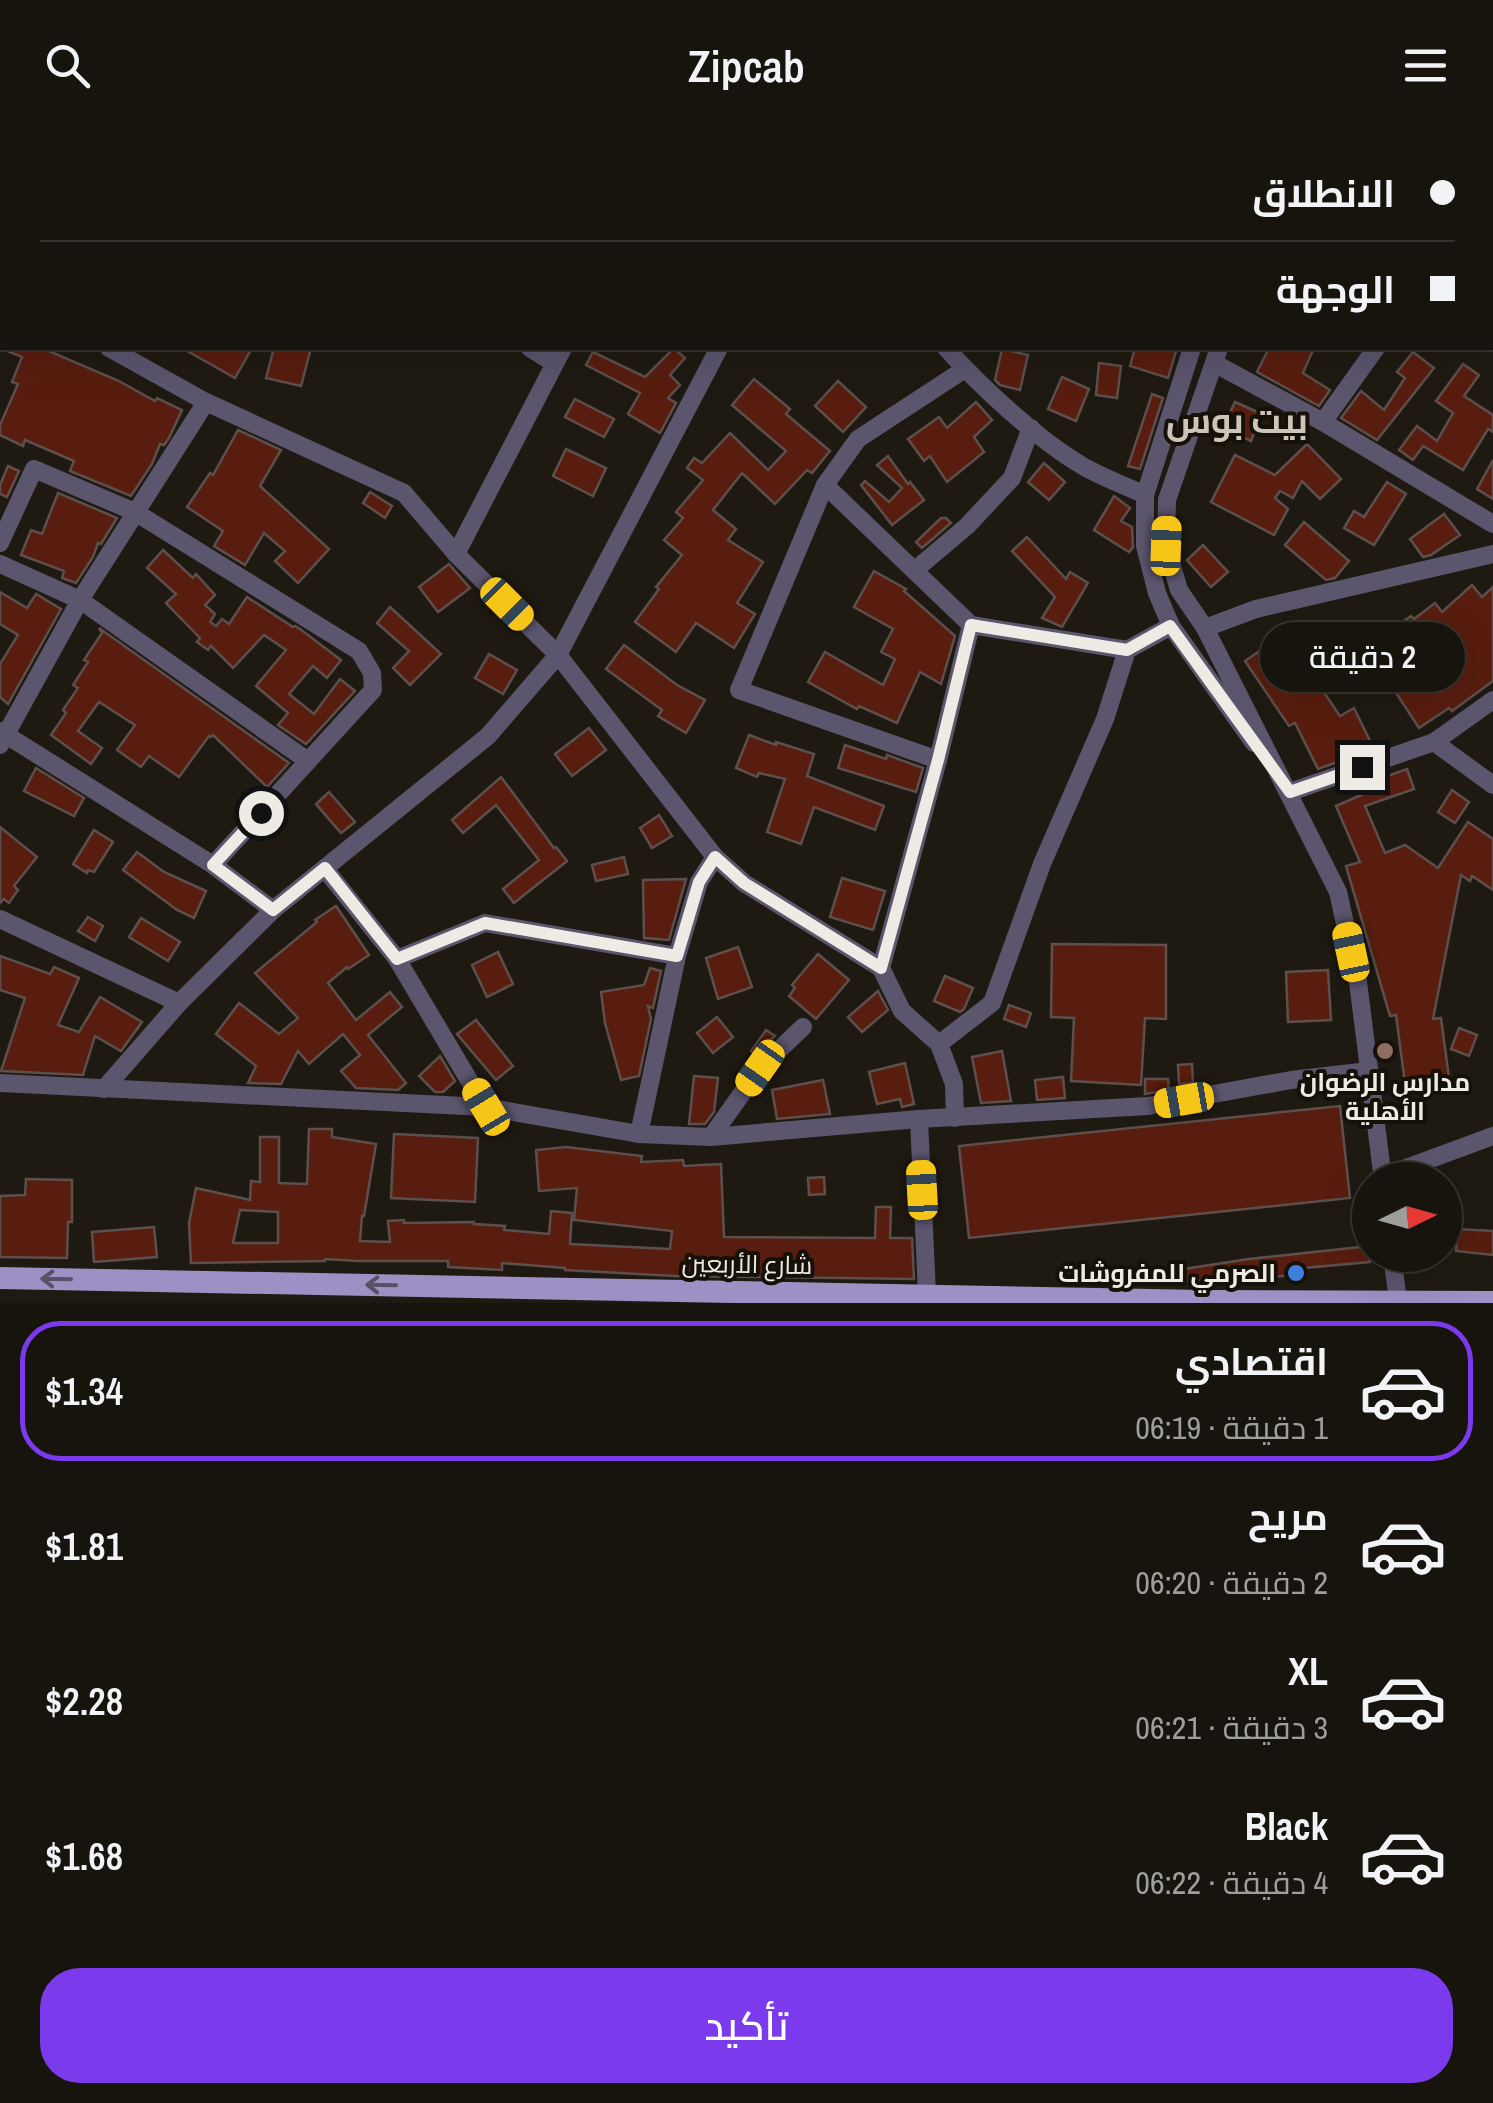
<!DOCTYPE html>
<html lang="ar">
<meta charset="utf-8">
<style>
body{margin:0;font-family:"Archivo Narrow",Cairo,sans-serif;background:#24211b;color:#f1f3f6;direction:rtl;height:100vh;display:flex;flex-direction:column;font-size:38px;white-space:nowrap}
*{box-sizing:border-box;margin:0}
p{font-size:32px;color:#9e9e9d}
.icon{flex:none;width:55px;height:55px;fill:none;stroke:currentColor;stroke-width:2;stroke-linecap:round;stroke-linejoin:round}
.map{position:relative;height:1173px;overflow:hidden;direction:ltr}
.sheet{display:flex;flex-direction:column;background:#17140d;flex:1}
.sheet>*{flex:none}
.banner{position:absolute;left:0px;top:0px;width:1495px;height:220px;box-shadow:0 10px 40px #0002,0 0 0 2px #36332e;direction:rtl;display:grid;align-content:center;height:220px;padding:0 40px;background:#17140d}
.needle{width:65px;rotate:85deg}
.controls{position:absolute;left:1352px;top:1032px;display:grid;gap:20px}
.controls a{display:grid;place-items:center;width:110px;height:110px;border-radius:50%;background:#17140d;box-shadow:0 10px 40px #0002,0 0 0 2px #36332e;font-size:50px}
.end{position:absolute;width:45px;height:45px;margin:-22px;border:12px solid #eeebe5;background:#111;box-shadow:0 0 0 5px #111}
.from{border-radius:50%}
.bubble{position:absolute;height:70px;border-radius:35px;background:#17140d;box-shadow:0 10px 40px #0002,0 0 0 2px #36332e;font-size:32px;font-weight:600;line-height:70px;text-align:center;direction:rtl}
.car{position:absolute;width:30px;height:60px;margin:-30px -15px;border-radius:12px;box-shadow:0 0 8px 2px #0007;background:linear-gradient(#f5c518 24%,#345 0 40%,#f5c518 0 76%,#345 0 86%,#f5c518 0)}
.banner b{display:flex;align-items:center;gap:35px;height:95px;font-size:38px}
.banner b+b{border-top:2px solid #36332e}
.banner i{width:25px;height:25px;background:#f1f3f6}
ul{padding:18px 0 0;list-style:none}
li{display:flex;align-items:center;gap:30px;height:140px;margin:0 20px 15px;padding:0 20px;border:5px solid transparent;border-radius:40px}
li div{flex:1}
li b{display:block;font-size:38px}
li em{font-style:normal;font-weight:600}
li.current{border-color:#7c3aed}
li>.icon{width:90px;height:90px;stroke-width:1.5}
.button{display:flex;gap:20px;margin-top:auto;padding:20px 40px}
.button a{flex:1;height:115px;border-radius:40px;background:#7c3aed;color:#fff;font-size:40px;font-weight:600;line-height:115px;text-align:center}
header{display:flex;justify-content:space-between;align-items:center;height:130px;padding:0 40px;background:#17140d;font-size:45px;font-weight:600}
.map>svg:first-child{display:block}
</style>
<header><svg class="icon" aria-label="menu" viewBox="0 0 24 24"><path d="M4 6h16M4 12h16M4 18h16"/></svg>Zipcab<svg class="icon" aria-label="search" viewBox="0 0 24 24"><circle cx="10" cy="10" r="6"/><path d="M15 15l6 6"/></svg></header>
<div class="map">
<svg width="1493" height="1173" viewBox="0 0 1493 1173">
<rect width="100%" height="100%" fill="#1f1a11"/>
<g fill="#581d0f" stroke="#5c4f4c" stroke-width="2.5" fill-rule="evenodd">
<path d="M0,218H42L119,251L155,271L157,268L182,280L169,308L164,315L160,314L152,334L131,366L70,341L74,331L25,310L23,316L0,305V295L18,254L12,252L22,227Z"/>
<path d="M182,218H252L235,248Z"/>
<path d="M274,218H311L301,256L266,248Z"/>
<path d="M674,218L685,228L670,245L680,255L668,268L676,273L660,303L628,284L640,263L586,235L593,222L645,247Z"/>
<path d="M1135,218H1177L1168,248L1130,236Z"/>
<path d="M1269,218H1314L1303,243L1330,260L1319,276L1257,242Z"/>
<path d="M1002,219L1028,225L1020,260L1000,255L995,250Z"/>
<path d="M1413,222L1434,238L1377,310L1341,288L1361,261L1384,280L1405,248L1397,242Z"/>
<path d="M1099,233L1121,236L1117,268L1096,265Z"/>
<path d="M1463,234L1479,245L1464,266L1493,285V302L1488,299L1463,340L1423,316L1413,330L1399,320L1417,296L1437,311L1453,283L1436,271Z"/>
<path d="M1062,247L1089,259L1076,291L1048,279Z"/>
<path d="M754,249L790,279L786,284L830,321L812,343L807,340L775,374L742,343L713,380L736,399L728,410L763,432L737,473L755,484L734,518L696,493L676,522L635,492L659,459L656,457L682,425L664,410L683,388L676,382L703,350L687,338L694,328L702,333L730,303L768,340L786,321L732,275Z"/>
<path d="M838,251L866,277L843,302L815,276Z"/>
<path d="M1152,264L1163,268L1140,339L1128,336Z"/>
<path d="M575,269L614,289L604,307L565,287Z"/>
<path d="M976,272L992,290L974,307L984,322L947,352L930,326L924,331L908,309L939,287L947,298Z"/>
<path d="M1235,272L1262,284L1251,311L1223,298Z"/>
<path d="M238,300L281,320L260,356L329,419L298,453L275,431L285,421L264,403L245,435L214,416L223,401L187,377L210,343L213,345Z"/>
<path d="M1307,314L1341,349L1320,369L1302,351L1293,368L1280,361L1275,368L1288,379L1274,405L1211,372L1235,325L1275,345Z"/>
<path d="M566,319L606,338L593,366L553,346Z"/>
<path d="M888,326L908,354L910,352L924,370L892,395L861,355L865,351L889,372L902,358L877,335Z"/>
<path d="M1493,330V369L1477,359Z"/>
<path d="M1044,333L1065,352L1049,370L1028,352Z"/>
<path d="M8,336L19,341L7,367L0,364V355Z"/>
<path d="M1387,352L1406,364L1374,415L1344,398L1354,381L1364,387Z"/>
<path d="M370,362L392,376L385,388L363,373Z"/>
<path d="M58,363L117,388L101,414L98,413L93,427L76,453L62,448L64,441L21,425L31,400L42,404Z"/>
<path d="M1114,366L1130,378L1121,391L1132,397L1133,417L1129,422L1094,400Z"/>
<path d="M1444,384L1460,405L1431,425L1423,427L1410,409Z"/>
<path d="M941,388H946L951,393L922,418L916,412Z"/>
<path d="M1304,392L1349,431L1335,448L1326,450L1285,415Z"/>
<path d="M1027,407L1066,449L1070,442L1088,453L1062,497L1042,488L1055,467L1012,421Z"/>
<path d="M1203,415L1228,442L1211,457L1187,430Z"/>
<path d="M163,420L193,448L196,444L215,465L205,475L215,484L210,492L216,496L222,489L229,494L247,467L293,497L295,496L300,499L341,530L327,548L313,536L289,564L314,584L340,549L355,561L306,614L278,595L288,583L256,556L286,520L264,505L233,538L211,516L208,520L197,512L200,508L166,473L176,464L147,438Z"/>
<path d="M449,434L470,458L438,482L419,457Z"/>
<path d="M874,441L906,459L904,461L955,506L941,554L920,542L897,593L859,576L857,579L808,552L825,522L883,555L895,529L881,522L893,499L854,477Z"/>
<path d="M1472,455L1482,467L1493,457V551L1452,581L1449,578L1419,598L1383,543L1363,559L1335,523L1358,505L1367,516L1411,486L1414,489L1435,473L1442,482Z"/>
<path d="M0,462L27,478L36,464L61,479L8,574L0,567V534L18,505L0,494Z"/>
<path d="M390,477L441,524L410,555L393,538L409,521L377,493Z"/>
<path d="M99,498L289,633L267,657L213,605L211,607L209,606L179,647L149,626L141,637L117,620L135,595L99,572L78,601L102,618L91,634L51,605L66,583L63,580L78,558L73,555L88,532L84,530L102,503Z"/>
<path d="M1284,504L1340,586L1354,578L1372,615L1343,630L1318,639L1295,593L1289,596L1245,531Z"/>
<path d="M624,515L677,555L705,570L686,603L658,586L662,580L606,539Z"/>
<path d="M489,524L517,540L503,564L475,548Z"/>
<path d="M589,598L606,620L572,646L555,624Z"/>
<path d="M749,605L776,615V612L814,624L807,646L884,676L875,700L814,677L801,714L767,702L785,649L759,643L757,647L736,638Z"/>
<path d="M845,615L886,629L887,625L923,638L916,662L838,638Z"/>
<path d="M36,638L84,668L74,686L24,661Z"/>
<path d="M1407,639L1414,659L1365,676L1385,723L1405,715L1438,738L1468,692L1493,709V760L1472,746L1470,751L1461,745L1433,889L1441,888L1450,955L1406,961L1396,885L1390,886L1346,736L1360,732L1336,676L1368,662L1365,654Z"/>
<path d="M501,647L554,718L556,717L567,731L514,773L503,759L539,730L496,675L463,703L452,690Z"/>
<path d="M1452,660L1469,672L1455,693L1438,682Z"/>
<path d="M329,662L355,692L341,703L316,674Z"/>
<path d="M659,685L672,706L652,718L640,698Z"/>
<path d="M0,697L37,727L14,756L18,760L9,773L4,769L0,773Z"/>
<path d="M94,700L113,712L94,742L88,740L87,743L73,734Z"/>
<path d="M137,722L164,742L206,761L194,788L177,780L123,740Z"/>
<path d="M624,727L628,744L596,751L592,735Z"/>
<path d="M842,748L885,761L873,800L830,787Z"/>
<path d="M686,749L669,810L644,808L643,750Z"/>
<path d="M336,776L369,825L348,839L347,837L328,853L356,890L390,862L402,877L368,905L406,953L398,960L356,958L341,941L360,925L343,904L309,934L298,921L281,954L248,953L256,936L216,904L239,873L279,904L298,888L255,843L317,792L315,790Z"/>
<path d="M88,787L103,796L95,811L78,801Z"/>
<path d="M141,788L180,812L168,831L129,807Z"/>
<path d="M1052,814L1166,815V889L1145,888L1141,955L1071,951L1074,888L1051,887Z"/>
<path d="M738,817L752,857L718,869L706,828Z"/>
<path d="M498,822L513,854L487,867L472,835Z"/>
<path d="M818,824L849,850L816,889L789,866L795,858L792,855Z"/>
<path d="M0,826L50,844L54,837L79,848L58,895L79,902L100,867L142,892L121,921L95,906L83,945L1,941L25,868L0,860Z"/>
<path d="M650,838L661,841L653,878L648,876L651,889L639,946L621,950L605,893L601,862L644,855Z"/>
<path d="M1328,840L1331,890L1288,892L1286,842Z"/>
<path d="M945,846L973,858L964,879L960,882L934,871Z"/>
<path d="M878,861L888,880L862,902L848,887Z"/>
<path d="M1009,875L1031,883L1026,897L1004,889Z"/>
<path d="M717,887L733,907L713,923L697,903Z"/>
<path d="M476,890L513,936L496,950L457,904Z"/>
<path d="M1459,898L1477,905L1469,926L1451,919Z"/>
<path d="M766,900L775,906L756,925L751,921Z"/>
<path d="M1002,921L1011,971L981,973L972,927Z"/>
<path d="M440,926L455,951L443,962H435L419,946Z"/>
<path d="M905,933L914,974L902,977L900,969L877,974L869,942Z"/>
<path d="M1192,934L1193,953L1179,954L1178,935Z"/>
<path d="M694,946L718,948L714,982L705,994H689Z"/>
<path d="M1063,947L1065,968L1037,970L1035,950Z"/>
<path d="M1145,949H1168L1169,960L1145,964Z"/>
<path d="M823,950L830,984L777,989L772,960Z"/>
<path d="M1340,976L1350,1068L969,1108L959,1016Z"/>
<path d="M309,999H332V1007L376,1014L364,1086H362L360,1111L390,1112L388,1091L404,1090V1093L474,1092V1094L505,1096L504,1100L549,1104L551,1081L572,1083L570,1114L670,1119L672,1101L574,1090L577,1058L539,1061L536,1020L566,1017L642,1026L641,1032L683,1030L684,1036L721,1034L724,1107L875,1108L876,1077H891L890,1108H912L914,1149L675,1146L565,1140V1138L502,1133V1140L448,1137V1131H358L325,1129V1131L191,1133L189,1093L196,1058L250,1070L251,1051L260,1052V1007H279V1053L307,1054ZM240,1080L278,1082V1113H233Z"/>
<path d="M394,1004L478,1008L475,1072L391,1068Z"/>
<path d="M824,1047L825,1064L809,1065L808,1048Z"/>
<path d="M26,1049L72,1050V1092H68L67,1128L0,1127V1066L25,1065Z"/>
<path d="M154,1097L157,1127L94,1132L92,1102Z"/>
<path d="M1458,1099L1493,1101V1125L1456,1121Z"/>
<path d="M1370,1116V1132L1304,1138V1144L1253,1149L1252,1142L1179,1153L1177,1140L1249,1129Z"/>
</g>
<g fill="none" stroke-linecap="round" stroke-linejoin="round">
<g stroke="#5b556e" stroke-width="18">
<path d="M542,0L545,2"/>
<path d="M756,0L758,2"/>
<path d="M964,0L967,2"/>
<path d="M1146,0L1149,2"/>
<path d="M1490,0L1493,2"/>
<path d="M151,2L152,0"/>
<path d="M304,2L305,0"/>
<path d="M461,2L464,0"/>
<path d="M622,2L625,0"/>
<path d="M1240,2V0"/>
<path d="M1263,2V0"/>
<path d="M1436,2L1437,0"/>
<path d="M0,168L2,169"/>
<path d="M1492,210L1493,211"/>
<path d="M109,218L206,272L404,363L456,424L558,525L715,727L744,753L881,838L902,881L939,914L954,954L955,988"/>
<path d="M530,218L554,233"/>
<path d="M946,218C980,256 1037,309 1081,335C1101,347 1124,355 1145,365"/>
<path d="M1192,218L1145,365V416L1157,463L1171,496L1254,613"/>
<path d="M1219,218L1167,370L1166,416L1179,460L1205,498L1338,762L1358,852L1383,1050"/>
<path d="M1214,233L1323,292L1493,394"/>
<path d="M1323,292L1376,218"/>
<path d="M825,355L971,495L938,630L881,838"/>
<path d="M0,413L34,339L135,382L359,521L372,543L373,560L213,735"/>
<path d="M456,424L563,218"/>
<path d="M0,434L80,470L308,631"/>
<path d="M915,440L967,396L1012,348L1031,298"/>
<path d="M971,495L1127,520"/>
<path d="M1205,498L1256,479L1493,424"/>
<path d="M0,601L213,735L273,780"/>
<path d="M1434,612L1493,655"/>
<path d="M0,615L80,470L206,272"/>
<path d="M938,630L739,560L825,355L858,309L965,239"/>
<path d="M1290,662L1434,612L1493,570"/>
<path d="M325,739L397,829L485,977"/>
<path d="M0,789L179,873"/>
<path d="M397,829L485,793L677,826"/>
<path d="M939,914L992,873L1042,734L1105,589L1127,520L1171,496"/>
<path d="M0,953L485,977L639,1004L711,1007L919,989L1148,976L1291,950L1369,941"/>
<path d="M104,959L179,873L273,780L488,606L558,525L719,218"/>
<path d="M919,989L927,1164"/>
<path d="M639,1004L677,826L699,752L715,727"/>
<path d="M711,1007L760,938L803,897"/>
<path d="M1382,1047L1493,1006"/>
<path d="M1392,1125L1398,1171"/>
</g>
<path stroke="#9c90c4" stroke-width="22" d="M0,1148L1203,1171L1493,1172"/>
</g>
<defs><path id="oneway-shaft" d="M-6 0H5M1.5-3L5.5 0L1.5 3" fill="none" stroke-width="1.6" stroke-linecap="round" stroke-linejoin="round" transform="scale(2.5)"/></defs>
<g stroke="#585066">
<use href="#oneway-shaft" transform="translate(56 1149) rotate(-179)"/>
<use href="#oneway-shaft" transform="translate(381 1155) rotate(-179)"/>
</g>
<g fill="none" stroke-linecap="round" stroke-linejoin="round">
<path stroke="#eeebe5" stroke-width="12" d="M261,683L213,735L273,780L325,738L397,829L485,793L677,826L699,752L715,727L744,753L881,838L938,630L971,495L1127,520L1170,496L1290,662L1362,637"/>
</g>
<circle fill="#8d6e63" stroke="#151109" stroke-width="4" cx="1385" cy="921" r="10"/>
<circle fill="#3f7fe0" stroke="#151109" stroke-width="4" cx="1296" cy="1143" r="10"/>
<g text-anchor="middle" dominant-baseline="central" stroke-width="8" stroke-linejoin="round" paint-order="stroke">
<g font-size="25" font-weight="bold" fill="#eeebe5" stroke="#151109">
<text x="1385" y="952">مدارس الرضوان<tspan x="1385" dy="29">الأهلية</tspan></text>
<text x="1276" y="1143" text-anchor="end">الصرمي للمفروشات</text>
</g>
<g font-size="25" fill="#eeebe5" stroke="#151109">
<text transform="translate(747 1134) rotate(1)">شارع الأربعين</text>
</g>
<g font-size="35" font-weight="bold" fill="#ccc6ba" stroke="#151109">
<text x="1237" y="290">بيت بوس</text>
</g>
</g>
</svg>
<div class="controls">
<a><svg class="needle" viewBox="-14 -14 28 28"><path d="M0-13l5 13h-10z" fill="#e53935"/><path d="M0 13l5-13h-10z" fill="#9e9e9d"/></svg></a>
</div>
<i class="end from" style="left:261px;top:683px"></i>
<i class="end" style="left:1362px;top:637px"></i>
<div class="bubble" style="left:1260px;top:492px;width:205px">2 دقيقة</div>
<i class="car" style="left:1166px;top:416px;rotate:2deg"></i>
<i class="car" style="left:507px;top:474px;rotate:135deg"></i>
<i class="car" style="left:1351px;top:822px;rotate:348deg"></i>
<i class="car" style="left:760px;top:938px;rotate:215deg"></i>
<i class="car" style="left:1184px;top:970px;rotate:260deg"></i>
<i class="car" style="left:486px;top:977px;rotate:329deg"></i>
<i class="car" style="left:922px;top:1060px;rotate:357deg"></i>
<div class="banner">
<b><i class="from"></i>الانطلاق</b>
<b><i></i>الوجهة</b>
</div>
</div>
<section class="sheet">
<ul>
<li class="current"><svg class="icon" aria-label="car" viewBox="0 0 24 24"><path d="M5 17H2v-5l4-1 3-4h7l3 4 3 1v5h-3M9 17h6M6 11h13"/><circle cx="7" cy="17" r="2"/><circle cx="17" cy="17" r="2"/></svg><div><b>اقتصادي</b><p>1 دقيقة · 06:19</p></div><em>$1.34</em></li>
<li><svg class="icon" aria-label="car" viewBox="0 0 24 24"><path d="M5 17H2v-5l4-1 3-4h7l3 4 3 1v5h-3M9 17h6M6 11h13"/><circle cx="7" cy="17" r="2"/><circle cx="17" cy="17" r="2"/></svg><div><b>مريح</b><p>2 دقيقة · 06:20</p></div><em>$1.81</em></li>
<li><svg class="icon" aria-label="car" viewBox="0 0 24 24"><path d="M5 17H2v-5l4-1 3-4h7l3 4 3 1v5h-3M9 17h6M6 11h13"/><circle cx="7" cy="17" r="2"/><circle cx="17" cy="17" r="2"/></svg><div><b>XL</b><p>3 دقيقة · 06:21</p></div><em>$2.28</em></li>
<li><svg class="icon" aria-label="car" viewBox="0 0 24 24"><path d="M5 17H2v-5l4-1 3-4h7l3 4 3 1v5h-3M9 17h6M6 11h13"/><circle cx="7" cy="17" r="2"/><circle cx="17" cy="17" r="2"/></svg><div><b>Black</b><p>4 دقيقة · 06:22</p></div><em>$1.68</em></li>
</ul>
<div class="button"><a>تأكيد</a></div>
</section>
